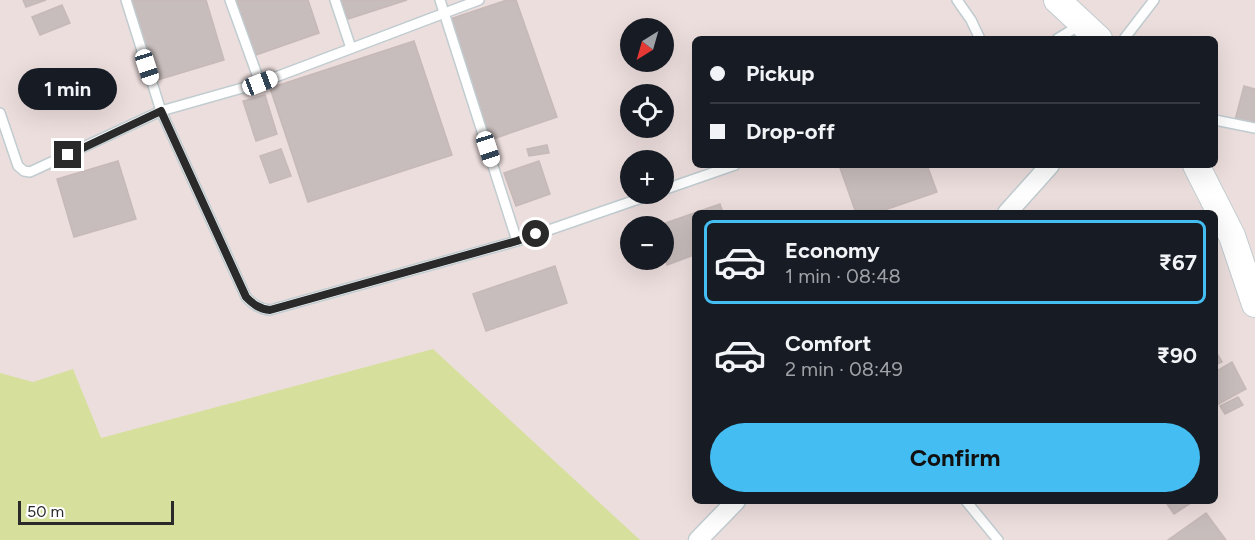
<!DOCTYPE html>
<meta charset="utf-8">
<style>
body{margin:0;font-family:Figtree,sans-serif;background:#20242c;color:#f1f3f6;height:100vh;display:flex;flex-direction:column;font-size:22px;white-space:nowrap}
*{box-sizing:border-box;margin:0}
p{font-size:20px;color:#9ea1a6}
.icon{flex:none;width:33px;height:33px;fill:none;stroke:currentColor;stroke-width:2;stroke-linecap:round;stroke-linejoin:round}
.map{position:relative;flex:1;overflow:hidden}
.side{position:absolute;left:692px;top:210px;width:526px;height:294px;display:flex;flex-direction:column;background:#171b24;border-radius:9px;box-shadow:0 6px 24px #0002}
.side>*{flex:none}
.top-card{position:absolute;left:692px;top:36px;width:526px;height:132px;border-radius:9px;box-shadow:0 6px 24px #0002;display:grid;align-content:center;height:132px;padding:0 18px;background:#171b24}
.needle{width:39px;rotate:217deg}
.buttons{position:absolute;left:620px;top:18px;display:grid;gap:12px}
.buttons a{display:grid;place-items:center;width:54px;height:54px;border-radius:50%;background:#171b24;box-shadow:0 6px 24px #0002;font-size:30px}
.scale{position:absolute;left:18px;bottom:15px;width:156px;box-sizing:border-box;padding-left:6px;border:3px solid #2a2a2a;border-top:0;font-size:16px;line-height:21px;white-space:nowrap;color:#2a2a2a;-webkit-text-stroke:4px #fff;paint-order:stroke}
.end{position:absolute;width:27px;height:27px;margin:-14px;border:8px solid #2a2a2a;background:#fff;box-shadow:0 0 0 3px #fff}
.from{border-radius:50%}
.bubble{position:absolute;height:42px;border-radius:21px;background:#171b24;box-shadow:0 6px 24px #0002;font-size:20px;font-weight:700;line-height:42px;text-align:center}
.car{position:absolute;width:18px;height:36px;margin:-18px -9px;border-radius:8px;box-shadow:0 0 4px 2px #0007;background:linear-gradient(#fff 24%,#345 0 40%,#fff 0 76%,#345 0 86%,#fff 0)}
.top-card b{display:flex;align-items:center;gap:21px;height:57px;font-size:22px}
.top-card b+b{border-top:2px solid #363941}
.top-card i{width:15px;height:15px;background:#f1f3f6}
ul{padding:10px 0 0;list-style:none}
li{display:flex;align-items:center;gap:18px;height:84px;margin:0 12px 9px;padding:0 6px;border:3px solid transparent;border-radius:9px}
li div{flex:1}
li b{display:block;font-size:22px}
li em{font-style:normal;font-weight:700}
li.selected{border-color:#44bef2}
li>.icon{width:54px;height:54px;stroke-width:1.5}
.button{display:flex;gap:12px;margin-top:auto;padding:12px 18px}
.button a{flex:1;height:69px;border-radius:36px;background:#44bef2;color:#111;font-size:24px;font-weight:700;line-height:69px;text-align:center}
.map>svg:first-child{display:block}
</style>
<div class="map">
<svg width="1255" height="540" viewBox="0 0 1255 540">
<rect width="100%" height="100%" fill="#ecdedd"/>
<path fill="#d6e09c" d="M433,349L640,540H0V373L33,382L73,369L101,438Z"/>
<g fill="#c7bdbc" stroke="#c7b9b7" stroke-width="1.5">
<path d="M23,0H46L26,7Z"/>
<path d="M130,0H206L224,60L154,81Z"/>
<path d="M236,0H308L319,33L256,55Z"/>
<path d="M341,0H407L348,19Z"/>
<path d="M507,0H516L557,117L490,140L447,20Z"/>
<path d="M62,5L70,23L40,35L32,17Z"/>
<path d="M414,41L452,155L308,202L270,88Z"/>
<path d="M1244,86L1255,89V125L1235,120Z"/>
<path d="M265,95L277,134L256,141L243,101Z"/>
<path d="M547,145L549,153L529,156L527,149Z"/>
<path d="M281,149L291,176L270,183L260,156Z"/>
<path d="M118,161L136,219L74,237L57,179Z"/>
<path d="M539,161L550,194L516,206L504,173Z"/>
<path d="M839,165H927L937,192L876,213H856Z"/>
<path d="M720,204L723,213H694V255L667,265L663,253V226H657Z"/>
<path d="M555,266L567,303L486,331L473,294Z"/>
<path d="M1215,350L1222,362L1215,365Z"/>
<path d="M1232,362L1246,389L1215,406V372Z"/>
<path d="M1238,397L1243,405L1225,414L1220,406Z"/>
<path d="M1165,501H1194L1174,514Z"/>
<path d="M1206,513L1226,540H1168Z"/>
</g>
<g fill="none" stroke-linecap="round" stroke-linejoin="round">
<g stroke="#c1ccd0" stroke-width="12">
<g id="service">
<path d="M126,0L161,111L246,297C253,304 259,309 270,310L517,241L653,194"/>
<path d="M230,0L260,83"/>
<path d="M335,0L351,48"/>
<path d="M440,0L517,241"/>
<path d="M957,0L971,20L980,39"/>
<path d="M1057,39L1080,25"/>
<path d="M1124,39L1154,0"/>
<path d="M0,113L18,166L24,171L30,172L161,111L260,83L479,0"/>
<path d="M1215,120L1255,128"/>
<path d="M663,190L735,165"/>
<path d="M966,501L998,540"/>
</g>
</g>
<g stroke="#c1ccd0" stroke-width="21">
<g id="minor">
<path d="M1007,213L1050,165"/>
<path d="M698,540L736,501"/>
</g>
</g>
<g stroke="#c1ccd0" stroke-width="28">
<g id="secondary">
<path d="M1057,0L1099,39"/>
<path d="M1196,165L1232,236L1255,304"/>
</g>
</g>
<use href="#service" stroke="#fff" stroke-width="9"/>
<use href="#minor" stroke="#fff" stroke-width="18"/>
<use href="#secondary" stroke="#fff" stroke-width="26"/>
</g>
<g fill="none" stroke-linecap="round" stroke-linejoin="round">
<path stroke="#2a2a2a" stroke-width="8" d="M68,155L161,111L246,297C253,304 259,309 270,310L517,241L536,234"/>
</g>
</svg>
<div class="buttons">
<a><svg class="needle" viewBox="-14 -14 28 28"><path d="M0-13l5 13h-10z" fill="#e53935"/><path d="M0 13l5-13h-10z" fill="#9ea1a6"/></svg></a>
<a><svg class="icon" aria-label="locate" viewBox="0 0 24 24"><circle cx="12" cy="12" r="6"/><path d="M12 2v4M12 18v4M2 12h4M18 12h4"/></svg></a>
<a>+</a>
<a>−</a>
</div>
<div class="scale">50 m</div>
<i class="end from" style="left:536px;top:234px"></i>
<i class="end" style="left:68px;top:155px"></i>
<div class="bubble" style="left:18px;top:68px;width:99px">1 min</div>
<i class="car" style="left:147px;top:67px;rotate:162deg"></i>
<i class="car" style="left:260px;top:83px;rotate:69deg"></i>
<i class="car" style="left:488px;top:149px;rotate:162deg"></i>
<div class="top-card">
<b><i class="from"></i>Pickup</b>
<b><i></i>Drop-off</b>
</div>
<section class="side">
<ul>
<li class="selected"><svg class="icon" aria-label="car" viewBox="0 0 24 24"><path d="M5 17H2v-5l4-1 3-4h7l3 4 3 1v5h-3M9 17h6M6 11h13"/><circle cx="7" cy="17" r="2"/><circle cx="17" cy="17" r="2"/></svg><div><b>Economy</b><p>1 min · 08:48</p></div><em>₹67</em></li>
<li><svg class="icon" aria-label="car" viewBox="0 0 24 24"><path d="M5 17H2v-5l4-1 3-4h7l3 4 3 1v5h-3M9 17h6M6 11h13"/><circle cx="7" cy="17" r="2"/><circle cx="17" cy="17" r="2"/></svg><div><b>Comfort</b><p>2 min · 08:49</p></div><em>₹90</em></li>
</ul>
<div class="button"><a>Confirm</a></div>
</section>
</div>
